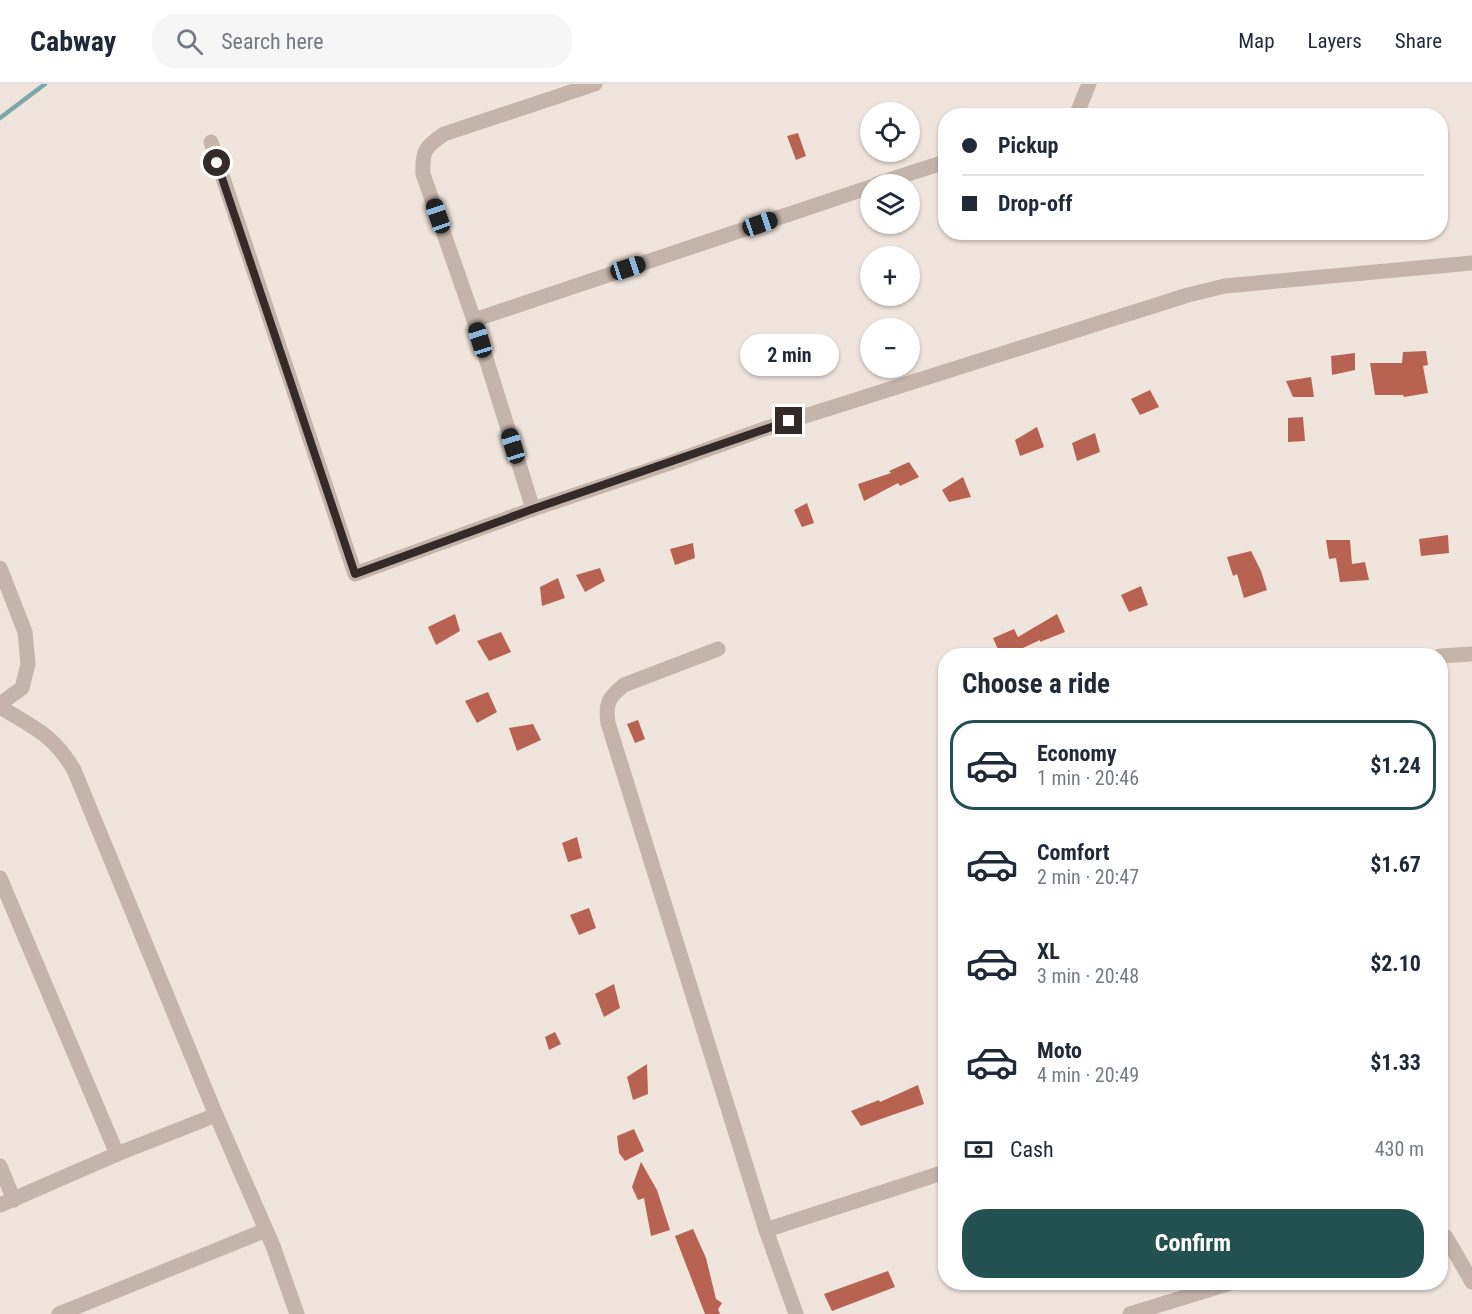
<!DOCTYPE html>
<meta charset="utf-8">
<style>
body{margin:0;font-family:"Roboto Condensed",sans-serif;background:#f6f6f7;color:#1f2937;height:100vh;display:flex;flex-direction:column;font-size:22px;white-space:nowrap}
*{box-sizing:border-box;margin:0}
p{font-size:20px;color:#747a83}
.icon{flex:none;width:33px;height:33px;fill:none;stroke:currentColor;stroke-width:2;stroke-linecap:round;stroke-linejoin:round}
.map{position:relative;flex:1;overflow:hidden}
.sheet{position:absolute;left:938px;top:564px;width:510px;height:642px;display:flex;flex-direction:column;background:#fff;border-radius:24px;box-shadow:0 2px 4px #0004}
.sheet>*{flex:none}
.top-card{position:absolute;left:938px;top:24px;width:510px;height:132px;border-radius:24px;box-shadow:0 2px 4px #0004;display:grid;align-content:center;height:132px;padding:0 24px;background:#fff}
.tools{position:absolute;left:860px;top:18px;display:grid;gap:12px}
.tools a{display:grid;place-items:center;width:60px;height:60px;border-radius:50%;background:#fff;box-shadow:0 2px 4px #0004;font-size:30px}
.end{position:absolute;width:27px;height:27px;margin:-14px;border:8px solid #342b28;background:#fff;box-shadow:0 0 0 3px #fff}
.from{border-radius:50%}
.bubble{position:absolute;height:42px;border-radius:21px;background:#fff;box-shadow:0 2px 4px #0004;font-size:20px;font-weight:700;line-height:42px;text-align:center}
.car{position:absolute;width:18px;height:36px;margin:-18px -9px;border-radius:8px;box-shadow:0 0 4px 2px #0007;background:linear-gradient(#222 24%,#8ab4d8 0 40%,#222 0 76%,#8ab4d8 0 86%,#222 0)}
.top-card b{display:flex;align-items:center;gap:21px;height:57px;font-size:22px}
.top-card b+b{border-top:2px solid #e0e1e3}
.top-card i{width:15px;height:15px;background:#1f2937}
ul{padding:0;list-style:none}
li{display:flex;align-items:center;gap:18px;height:90px;margin:0 12px 9px;padding:0 12px;border:3px solid transparent;border-radius:24px}
li div{flex:1}
li b{display:block;font-size:22px}
li em{font-style:normal;font-weight:700}
li.selected{border-color:#235050}
li>.icon{width:54px;height:54px;stroke-width:1.5}
h2{padding:0 24px;font-size:27px;line-height:72px}
.pay{display:flex;align-items:center;gap:15px;height:66px;padding:0 24px;font-size:22px}
.pay p{margin-inline-start:auto}
.cta{display:flex;gap:12px;margin-top:auto;padding:12px 24px}
.cta a{flex:1;height:69px;border-radius:24px;background:#235050;color:#fff;font-size:24px;font-weight:700;line-height:69px;text-align:center}
header{display:flex;align-items:center;gap:36px;box-sizing:border-box;height:84px;padding:0 30px;background:#fff;border-bottom:2px solid #e0e1e3}
header strong{font-size:28px}
nav{display:flex;gap:33px;margin-inline-start:auto;font-size:21px}
.search{width:420px;height:54px;background:#f6f6f7;display:flex;align-items:center;gap:15px;box-sizing:border-box;padding:0 21px;border-radius:24px;color:#747a83;font-size:22px}
.map>svg:first-child{display:block}
</style>
<header>
<strong>Cabway</strong>
<div class="search"><svg class="icon" aria-label="search" viewBox="0 0 24 24"><circle cx="10" cy="10" r="6"/><path d="M15 15l6 6"/></svg>Search here</div>
<nav><a>Map</a><a>Layers</a><a>Share</a></nav>
</header>
<div class="map">
<svg width="1472" height="1230" viewBox="0 0 1472 1230">
<rect width="100%" height="100%" fill="#efe5dc"/>
<g fill="none" stroke-linecap="round" stroke-linejoin="round">
<path stroke="#7ea8a7" stroke-width="4.5" d="M0,34L45,0"/>
</g>
<g fill="#b86251">
<path d="M798,49L806,72L796,76L787,52Z"/>
<path d="M1426,267L1428,281L1423,282L1428,309L1404,313L1403,311H1375L1370,279H1402L1403,268Z"/>
<path d="M1355,269V286L1332,291L1331,272Z"/>
<path d="M1311,293L1314,313H1293L1286,297Z"/>
<path d="M1150,306L1159,323L1140,331L1131,315Z"/>
<path d="M1303,333L1305,357L1288,358V334Z"/>
<path d="M1037,343L1044,363L1020,372L1015,356Z"/>
<path d="M1095,349L1100,368L1077,377L1072,359Z"/>
<path d="M909,378L919,393L900,402L898,399L864,417L858,400L891,389L889,387Z"/>
<path d="M963,393L971,413L949,418L942,406Z"/>
<path d="M807,419L814,439L802,443L794,426Z"/>
<path d="M1448,451L1449,469L1421,472L1419,455Z"/>
<path d="M1326,456H1350L1352,480L1365,478L1369,496L1340,498L1336,474L1329,475Z"/>
<path d="M693,459L695,474L675,481L670,465Z"/>
<path d="M1251,467L1261,487L1267,506L1244,514L1237,490L1233,492L1227,473Z"/>
<path d="M600,484L605,497L585,508L576,491Z"/>
<path d="M558,494L565,514L542,522L540,503Z"/>
<path d="M1141,502L1148,521L1129,528L1121,511Z"/>
<path d="M455,530L460,547L436,561L428,543Z"/>
<path d="M1057,530L1065,548L1040,558V556L1006,572H1001L993,554L1014,545L1018,553Z"/>
<path d="M501,548L511,568L489,577L477,557Z"/>
<path d="M488,608L497,628L477,639L465,617Z"/>
<path d="M638,636L645,655L635,659L627,640Z"/>
<path d="M533,640L541,656L517,667L509,644Z"/>
<path d="M577,753L582,774L568,778L562,759Z"/>
<path d="M589,824L596,844L579,851L570,831Z"/>
<path d="M614,900L620,924L604,933L595,910Z"/>
<path d="M555,948L561,960L549,966L545,953Z"/>
<path d="M647,980L648,1010L633,1016L627,993Z"/>
<path d="M918,1001L924,1020L861,1042L851,1027L879,1016L880,1018Z"/>
<path d="M634,1045L644,1067L625,1077L619,1069L617,1052Z"/>
<path d="M641,1078L657,1106L670,1146L651,1152L644,1114L638,1116L632,1103Z"/>
<path d="M693,1145L706,1174L716,1215L722,1219L718,1225L720,1230H705L675,1152Z"/>
<path d="M888,1187L895,1203L832,1227L824,1210Z"/>
</g>
<g fill="none" stroke-linecap="round" stroke-linejoin="round">
<g stroke="#c5b4a9" stroke-width="15">
<path d="M1074,32L1077,29L1089,0"/>
<path d="M211,58L355,490L533,425L670,379L767,344L1188,211L1225,202L1472,179"/>
<path d="M877,100L945,78"/>
<path d="M474,236L870,103"/>
<path d="M533,425L474,236L423,90C422,67 425,63 444,50L595,0"/>
<path d="M0,484L25,548L28,580L22,604L0,620"/>
<path d="M718,565L624,601C609,613 605,619 608,639L766,1146L796,1230"/>
<path d="M1440,572L1472,570"/>
<path d="M0,623C34,644 53,650 74,686L216,1031L273,1162L297,1230"/>
<path d="M0,794L117,1070"/>
<path d="M0,1082L14,1116"/>
<path d="M0,1121L117,1070L216,1031"/>
<path d="M766,1146L945,1088"/>
<path d="M1440,1149L1446,1153L1472,1198"/>
<path d="M59,1230L266,1146"/>
<path d="M1130,1230L1234,1198"/>
</g>
</g>
<g fill="none" stroke-linecap="round" stroke-linejoin="round">
<path stroke="#342b28" stroke-width="8" d="M217,79L355,490L533,425L789,337"/>
</g>
</svg>
<div class="tools">
<a><svg class="icon" aria-label="locate" viewBox="0 0 24 24"><circle cx="12" cy="12" r="6"/><path d="M12 2v4M12 18v4M2 12h4M18 12h4"/></svg></a>
<a><svg class="icon" aria-label="layers" viewBox="0 0 24 24"><path d="M12 4l9 5-9 5-9-5zM3 14l9 5 9-5"/></svg></a>
<a>+</a>
<a>−</a>
</div>
<i class="end from" style="left:217px;top:79px"></i>
<i class="end" style="left:789px;top:337px"></i>
<div class="bubble" style="left:740px;top:250px;width:99px">2 min</div>
<i class="car" style="left:438px;top:132px;rotate:341deg"></i>
<i class="car" style="left:760px;top:140px;rotate:71deg"></i>
<i class="car" style="left:628px;top:184px;rotate:72deg"></i>
<i class="car" style="left:480px;top:256px;rotate:343deg"></i>
<i class="car" style="left:513px;top:362px;rotate:343deg"></i>
<div class="top-card">
<b><i class="from"></i>Pickup</b>
<b><i></i>Drop-off</b>
</div>
<section class="sheet">
<h2>Choose a ride</h2>
<ul>
<li class="selected"><svg class="icon" aria-label="car" viewBox="0 0 24 24"><path d="M5 17H2v-5l4-1 3-4h7l3 4 3 1v5h-3M9 17h6M6 11h13"/><circle cx="7" cy="17" r="2"/><circle cx="17" cy="17" r="2"/></svg><div><b>Economy</b><p>1 min · 20:46</p></div><em>$1.24</em></li>
<li><svg class="icon" aria-label="car" viewBox="0 0 24 24"><path d="M5 17H2v-5l4-1 3-4h7l3 4 3 1v5h-3M9 17h6M6 11h13"/><circle cx="7" cy="17" r="2"/><circle cx="17" cy="17" r="2"/></svg><div><b>Comfort</b><p>2 min · 20:47</p></div><em>$1.67</em></li>
<li><svg class="icon" aria-label="car" viewBox="0 0 24 24"><path d="M5 17H2v-5l4-1 3-4h7l3 4 3 1v5h-3M9 17h6M6 11h13"/><circle cx="7" cy="17" r="2"/><circle cx="17" cy="17" r="2"/></svg><div><b>XL</b><p>3 min · 20:48</p></div><em>$2.10</em></li>
<li><svg class="icon" aria-label="car" viewBox="0 0 24 24"><path d="M5 17H2v-5l4-1 3-4h7l3 4 3 1v5h-3M9 17h6M6 11h13"/><circle cx="7" cy="17" r="2"/><circle cx="17" cy="17" r="2"/></svg><div><b>Moto</b><p>4 min · 20:49</p></div><em>$1.33</em></li>
</ul>
<div class="pay"><svg class="icon" aria-label="cash" viewBox="0 0 24 24"><path d="M3 7h18v10H3z"/><circle cx="12" cy="12" r="2"/></svg>Cash<p>430 m</p></div>
<div class="cta"><a>Confirm</a></div>
</section>
</div>
